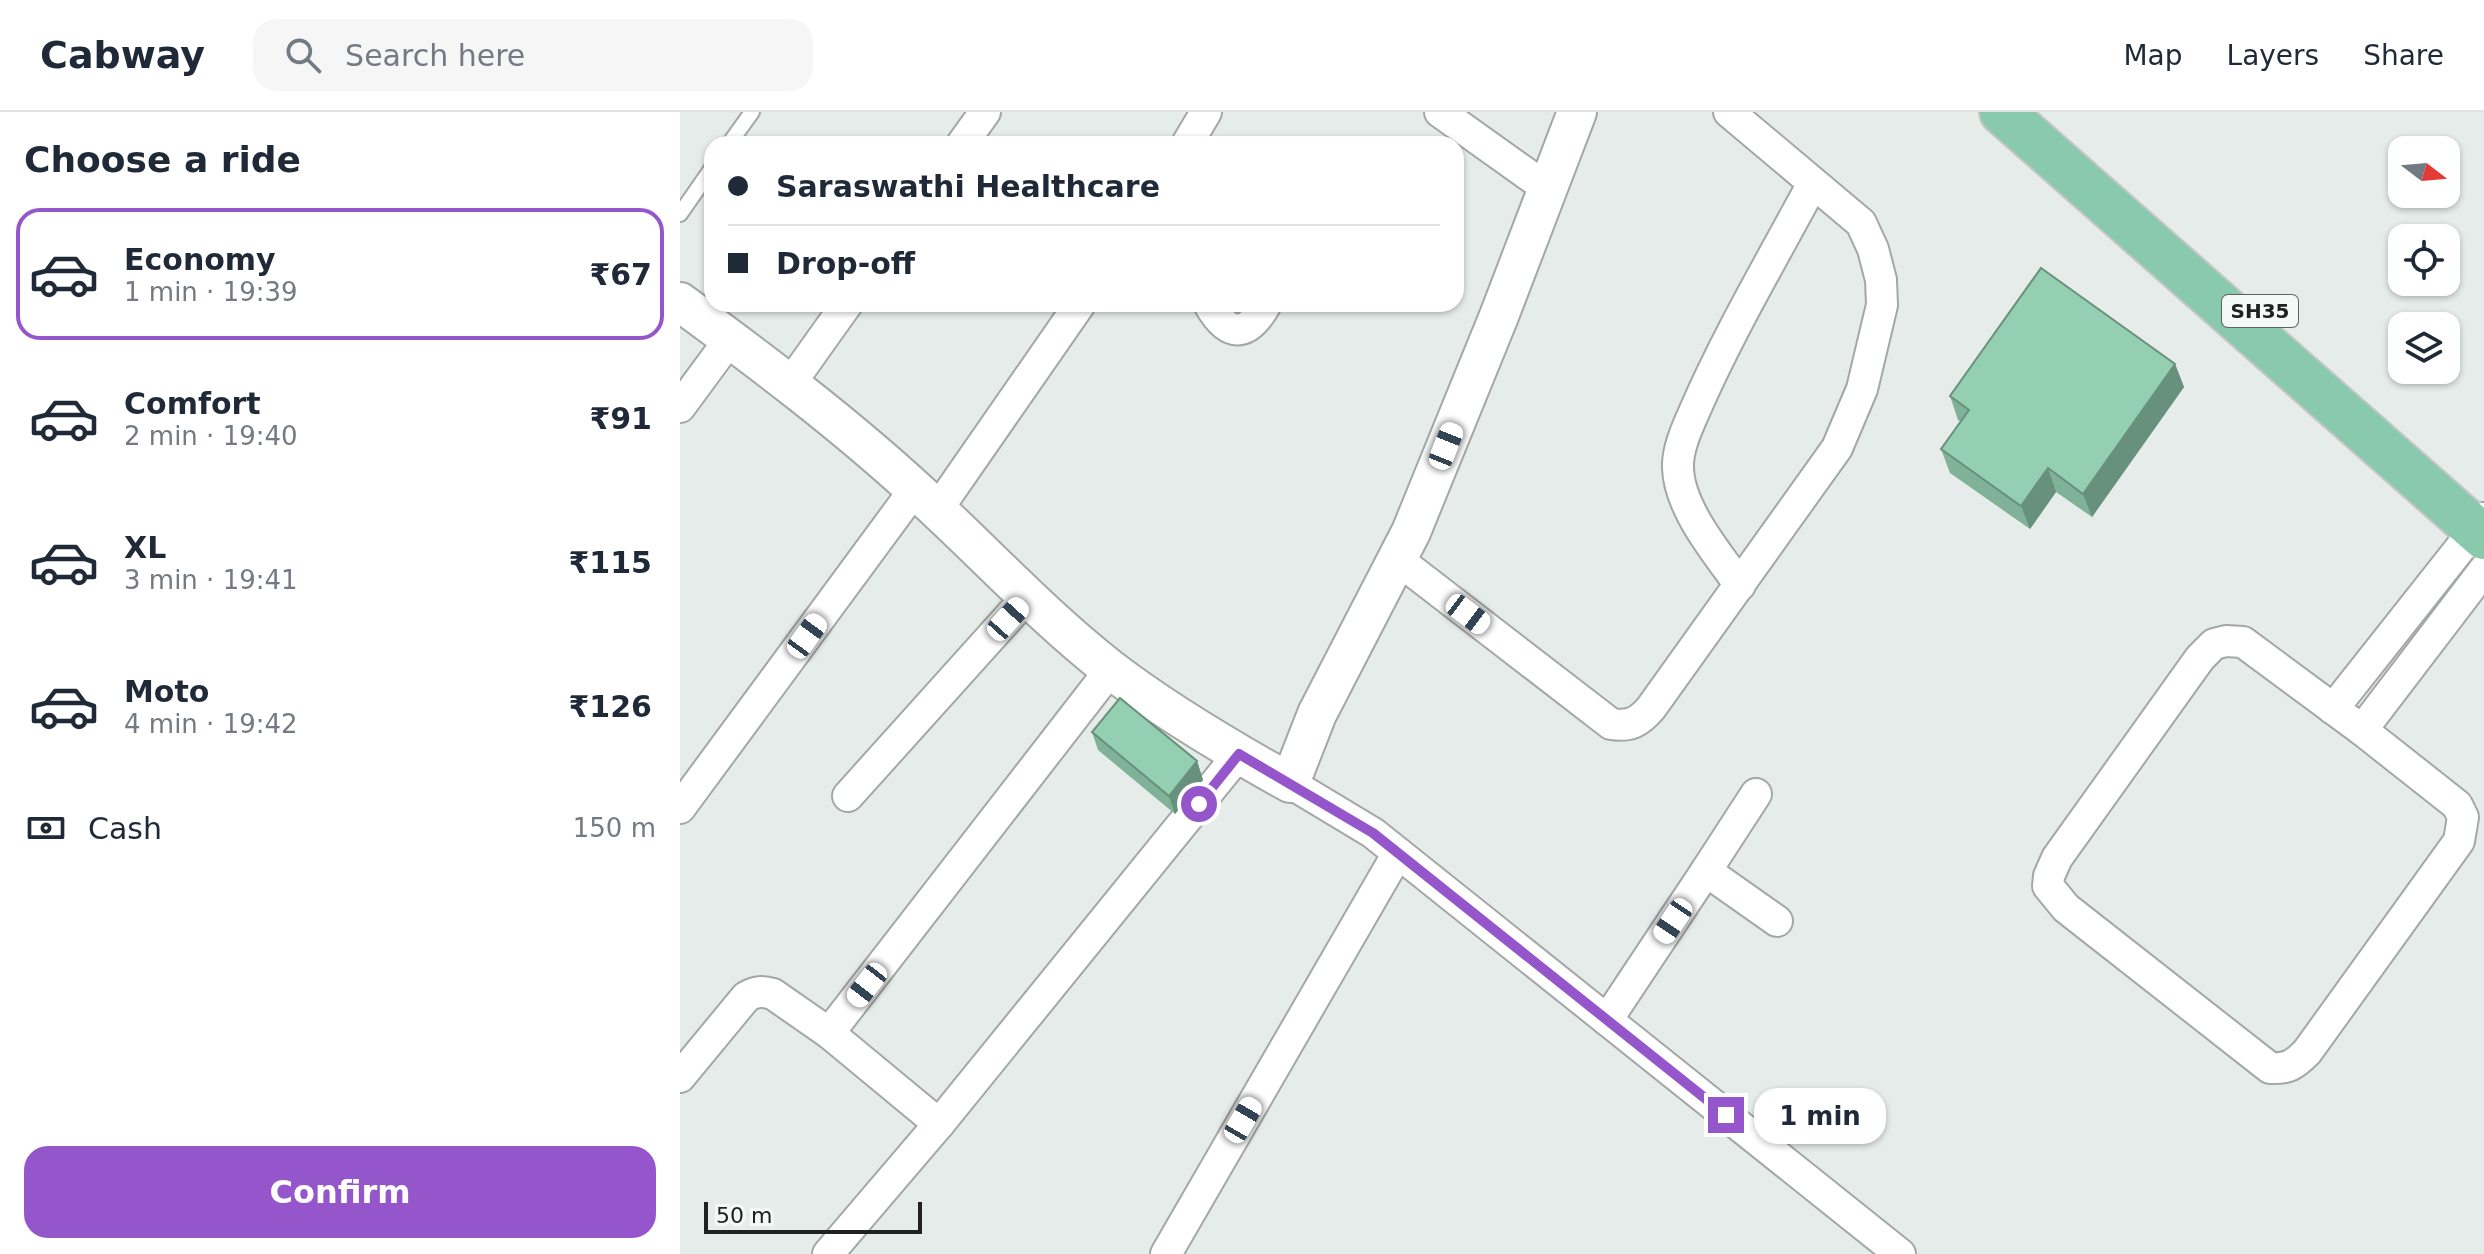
<!DOCTYPE html>
<meta charset="utf-8">
<style>
body{margin:0;font-family:"DejaVu Sans",sans-serif;background:#f6f6f7;color:#1f2937;height:100vh;display:flex;flex-direction:column;font-size:30px;white-space:nowrap}
*{box-sizing:border-box;margin:0}
p{font-size:26px;color:#747a83}
.icon{flex:none;width:44px;height:44px;fill:none;stroke:currentColor;stroke-width:2;stroke-linecap:round;stroke-linejoin:round}
.map{position:relative;flex:1;overflow:hidden}
.drawer{display:flex;flex-direction:column;background:#fff;width:680px}
.drawer>*{flex:none}
.guide{position:absolute;left:24px;top:24px;width:760px;height:176px;border-radius:24px;box-shadow:0 2px 6px #0004;display:grid;align-content:center;height:176px;padding:0 24px;background:#fff}
.needle{width:52px;rotate:106deg}
.tools{position:absolute;left:1708px;top:24px;display:grid;gap:16px}
.tools a{display:grid;place-items:center;width:72px;height:72px;border-radius:16px;background:#fff;box-shadow:0 2px 6px #0004;font-size:40px}
.scale{position:absolute;left:24px;bottom:20px;width:218px;box-sizing:border-box;padding-left:8px;border:4px solid #202221;border-top:0;font-size:22px;line-height:28px;white-space:nowrap;color:#202221;-webkit-text-stroke:6px #f3f9f6;paint-order:stroke}
.end{position:absolute;width:36px;height:36px;margin:-18px;border:10px solid #9555cb;background:#fff;box-shadow:0 0 0 4px #fff}
.from{border-radius:50%}
.bubble{position:absolute;height:56px;border-radius:24px;background:#fff;box-shadow:0 2px 6px #0004;font-size:26px;font-weight:800;line-height:56px;text-align:center}
.car{position:absolute;width:24px;height:48px;margin:-24px -12px;border-radius:10px;box-shadow:0 0 6px 2px #0007;background:linear-gradient(#fff 24%,#345 0 40%,#fff 0 76%,#345 0 86%,#fff 0)}
.guide b{display:flex;align-items:center;gap:28px;height:76px;font-size:30px}
.guide b+b{border-top:2px solid #e0e1e3}
.guide i{width:20px;height:20px;background:#1f2937}
ul{padding:0;list-style:none}
li{display:flex;align-items:center;gap:24px;height:132px;margin:0 16px 12px;padding:0 8px;border:4px solid transparent;border-radius:24px}
li div{flex:1}
li b{display:block;font-size:30px}
li em{font-style:normal;font-weight:800}
li.current{border-color:#9555cb}
li>.icon{width:72px;height:72px;stroke-width:1.5}
h2{padding:0 24px;font-size:36px;line-height:96px}
.pay{display:flex;align-items:center;gap:20px;height:88px;padding:0 24px;font-size:30px}
.pay p{margin-inline-start:auto}
.primary-button{display:flex;gap:16px;margin-top:auto;padding:16px 24px}
.primary-button a{flex:1;height:92px;border-radius:24px;background:#9555cb;color:#fff;font-size:32px;font-weight:800;line-height:92px;text-align:center}
header{display:flex;align-items:center;gap:48px;box-sizing:border-box;height:112px;padding:0 40px;background:#fff;border-bottom:2px solid #e0e1e3}
header strong{font-size:38px}
nav{display:flex;gap:44px;margin-inline-start:auto;font-size:28px}
.search{width:560px;height:72px;background:#f6f6f7;display:flex;align-items:center;gap:20px;box-sizing:border-box;padding:0 28px;border-radius:24px;color:#747a83;font-size:30px}
main{display:flex;flex:1;min-height:0}
.map>svg:first-child{display:block}
</style>
<header>
<strong>Cabway</strong>
<div class="search"><svg class="icon" aria-label="search" viewBox="0 0 24 24"><circle cx="10" cy="10" r="6"/><path d="M15 15l6 6"/></svg>Search here</div>
<nav><a>Map</a><a>Layers</a><a>Share</a></nav>
</header>
<main>
<section class="drawer">
<h2>Choose a ride</h2>
<ul>
<li class="current"><svg class="icon" aria-label="car" viewBox="0 0 24 24"><path d="M5 17H2v-5l4-1 3-4h7l3 4 3 1v5h-3M9 17h6M6 11h13"/><circle cx="7" cy="17" r="2"/><circle cx="17" cy="17" r="2"/></svg><div><b>Economy</b><p>1 min · 19:39</p></div><em>₹67</em></li>
<li><svg class="icon" aria-label="car" viewBox="0 0 24 24"><path d="M5 17H2v-5l4-1 3-4h7l3 4 3 1v5h-3M9 17h6M6 11h13"/><circle cx="7" cy="17" r="2"/><circle cx="17" cy="17" r="2"/></svg><div><b>Comfort</b><p>2 min · 19:40</p></div><em>₹91</em></li>
<li><svg class="icon" aria-label="car" viewBox="0 0 24 24"><path d="M5 17H2v-5l4-1 3-4h7l3 4 3 1v5h-3M9 17h6M6 11h13"/><circle cx="7" cy="17" r="2"/><circle cx="17" cy="17" r="2"/></svg><div><b>XL</b><p>3 min · 19:41</p></div><em>₹115</em></li>
<li><svg class="icon" aria-label="car" viewBox="0 0 24 24"><path d="M5 17H2v-5l4-1 3-4h7l3 4 3 1v5h-3M9 17h6M6 11h13"/><circle cx="7" cy="17" r="2"/><circle cx="17" cy="17" r="2"/></svg><div><b>Moto</b><p>4 min · 19:42</p></div><em>₹126</em></li>
</ul>
<div class="pay"><svg class="icon" aria-label="cash" viewBox="0 0 24 24"><path d="M3 7h18v10H3z"/><circle cx="12" cy="12" r="2"/></svg>Cash<p>150 m</p></div>
<div class="primary-button"><a>Confirm</a></div>
</section>
<div class="map">
<svg width="1804" height="1142" viewBox="0 0 1804 1142">
<rect width="100%" height="100%" fill="#e6ece9"/>
<g fill="none" stroke-linecap="round" stroke-linejoin="round">
<g stroke="#a3a8a5" stroke-width="18">
<g id="service">
<path d="M49,32L72,0"/>
<path d="M0,102L32,56"/>
</g>
</g>
<g stroke="#a3a8a5" stroke-width="34">
<g id="minor">
<path d="M760,0L868,77"/>
<path d="M282,32L305,0"/>
<path d="M507,32L526,0"/>
<path d="M529,192C548,226 567,226 586,192"/>
<path d="M110,272L167,192"/>
<path d="M0,295L50,227"/>
<path d="M257,398L400,192"/>
<path d="M717,447L931,612C950,615 959,610 971,596L1157,336L1182,277L1202,193L1201,168L1193,137L1181,111L1049,0"/>
<path d="M1060,473C1037,441 999,396 998,356C997,337 1008,314 1015,298C1049,220 1093,146 1133,71"/>
<path d="M1546,529L1563,530L1682,618L1777,693L1783,705L1779,729L1627,940C1614,953 1608,957 1590,956L1386,796L1368,774L1369,764L1377,746L1520,546L1534,532Z"/>
<path d="M1653,597L1804,406"/>
<path d="M1682,618L1804,458"/>
<path d="M610,671L693,721L1220,1142"/>
<path d="M168,684L347,485"/>
<path d="M0,696L235,377"/>
<path d="M1026,759L1076,682"/>
<path d="M927,908L1026,759L1097,809"/>
<path d="M149,921L431,557"/>
<path d="M0,965L66,885C76,879 82,879 93,882L149,921L259,1012"/>
<path d="M148,1142L259,1012L559,642"/>
<path d="M486,1142L718,741"/>
</g>
</g>
<g stroke="#a3a8a5" stroke-width="42">
<path id="tertiary" d="M0,190C82,250 163,311 238,380C302,438 361,503 430,557C486,600 549,637 610,671L637,602L731,420L819,204L897,0"/>
</g>
<g stroke="#c5c6c5" stroke-width="48">
<path id="primary" d="M1322,0L1804,425"/>
</g>
<use href="#service" stroke="#fff" stroke-width="14"/>
<use href="#minor" stroke="#fff" stroke-width="30"/>
<use href="#tertiary" stroke="#fff" stroke-width="38"/>
<use href="#primary" stroke="#89caaf" stroke-width="44"/>
</g>
<g fill="#80b299">
<path d="M1495,252L1504,275L1412,405L1376,380L1350,417L1270,361L1261,337L1280,309L1278,308L1270,284Z"/>
<path d="M412,620L517,649L523,668L495,702L418,638Z"/>
</g>
<g fill="#68917d">
<path d="M1495,252L1504,275L1412,405L1403,382Z"/>
<path d="M1368,356L1376,380L1350,417L1341,394Z"/>
<path d="M517,649L523,668L495,702L489,684Z"/>
</g>
<g fill="#95cfb2" stroke="#68917d" stroke-width="2">
<path d="M1361,156L1495,252L1403,382L1368,356L1341,394L1261,337L1289,298L1270,284Z"/>
<path d="M440,586L517,649L489,684L412,620Z"/>
</g>
<g fill="none" stroke-linecap="round" stroke-linejoin="round">
<path stroke="#9555cb" stroke-width="10" d="M519,692L559,642L693,721L1046,1003"/>
</g>
<g text-anchor="middle" dominant-baseline="central" stroke-width="7" stroke-linejoin="round" paint-order="stroke">
<rect fill="#f3f9f6" stroke="#5f6261" stroke-width="2" x="1542" y="183" width="76" height="32" rx="6"/>
<g font-size="20" font-weight="bold" fill="#202221">
<text x="1580" y="199">SH35</text>
</g>
</g>
</svg>
<div class="tools">
<a><svg class="needle" viewBox="-14 -14 28 28"><path d="M0-13l5 13h-10z" fill="#e53935"/><path d="M0 13l5-13h-10z" fill="#747a83"/></svg></a>
<a><svg class="icon" aria-label="locate" viewBox="0 0 24 24"><circle cx="12" cy="12" r="6"/><path d="M12 2v4M12 18v4M2 12h4M18 12h4"/></svg></a>
<a><svg class="icon" aria-label="layers" viewBox="0 0 24 24"><path d="M12 4l9 5-9 5-9-5zM3 14l9 5 9-5"/></svg></a>
</div>
<div class="scale">50 m</div>
<i class="end from" style="left:519px;top:692px"></i>
<i class="end" style="left:1046px;top:1003px"></i>
<div class="bubble" style="left:1074px;top:976px;width:132px">1 min</div>
<i class="car" style="left:766px;top:334px;rotate:22deg"></i>
<i class="car" style="left:788px;top:502px;rotate:127deg"></i>
<i class="car" style="left:328px;top:507px;rotate:42deg"></i>
<i class="car" style="left:127px;top:524px;rotate:36deg"></i>
<i class="car" style="left:993px;top:809px;rotate:214deg"></i>
<i class="car" style="left:187px;top:873px;rotate:218deg"></i>
<i class="car" style="left:563px;top:1008px;rotate:30deg"></i>
<div class="guide">
<b><i class="from"></i>Saraswathi Healthcare</b>
<b><i></i>Drop-off</b>
</div>
</div>
</main>
